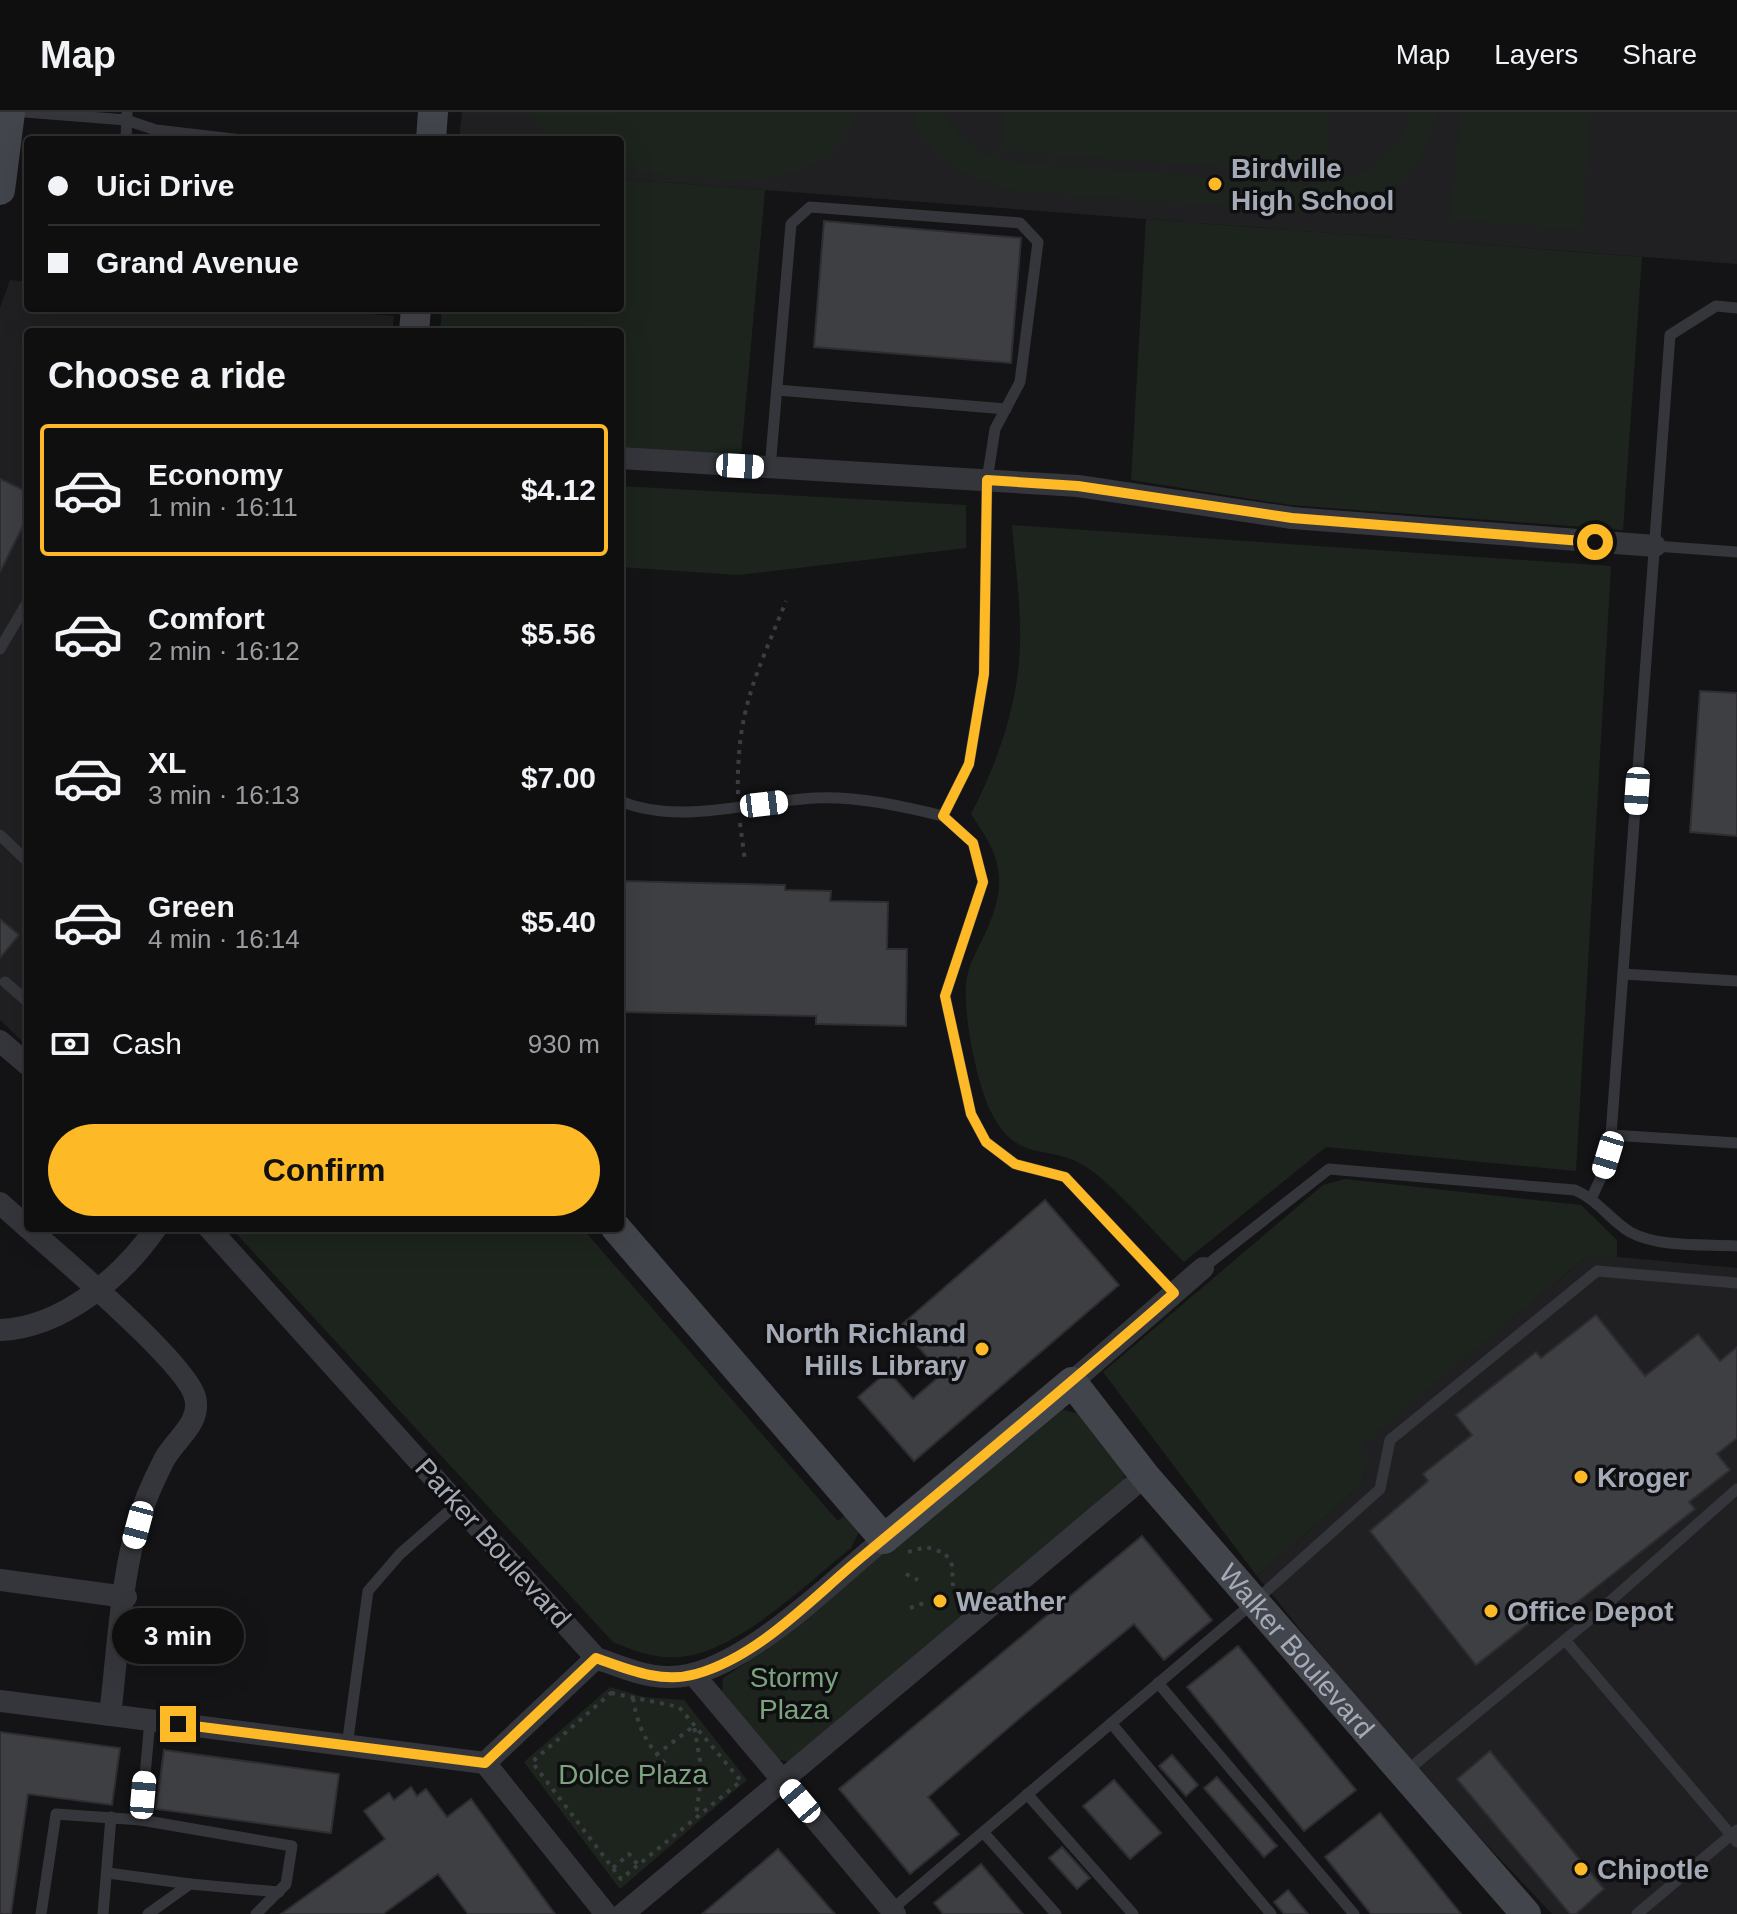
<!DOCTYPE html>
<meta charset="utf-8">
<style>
body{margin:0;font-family:Helvetica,sans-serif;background:#1d1d1e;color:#f1f3f6;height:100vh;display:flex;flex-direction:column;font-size:30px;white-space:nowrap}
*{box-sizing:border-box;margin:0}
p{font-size:26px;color:#9b9c9f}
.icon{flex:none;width:44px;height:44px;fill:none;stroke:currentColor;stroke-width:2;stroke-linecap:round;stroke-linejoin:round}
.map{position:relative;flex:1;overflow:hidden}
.side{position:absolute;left:24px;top:216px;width:600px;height:904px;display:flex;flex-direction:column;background:#0f0f10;border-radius:8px;box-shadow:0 8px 32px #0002,0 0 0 2px #2f2f30}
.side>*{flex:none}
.banner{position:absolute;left:24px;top:24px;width:600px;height:176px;border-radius:8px;box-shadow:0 8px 32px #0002,0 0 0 2px #2f2f30;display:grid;align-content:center;height:176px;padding:0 24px;background:#0f0f10}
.end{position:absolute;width:36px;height:36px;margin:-18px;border:10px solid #fdb926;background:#111;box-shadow:0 0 0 4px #111}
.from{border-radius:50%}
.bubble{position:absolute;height:56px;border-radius:28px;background:#0f0f10;box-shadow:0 8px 32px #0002,0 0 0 2px #2f2f30;font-size:26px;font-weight:600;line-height:56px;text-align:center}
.car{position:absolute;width:24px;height:48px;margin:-24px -12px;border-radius:10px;box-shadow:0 0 6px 2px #0007;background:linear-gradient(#fff 24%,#345 0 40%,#fff 0 76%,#345 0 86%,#fff 0)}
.banner b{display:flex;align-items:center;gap:28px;height:76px;font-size:30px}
.banner b+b{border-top:2px solid #2f2f30}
.banner i{width:20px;height:20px;background:#f1f3f6}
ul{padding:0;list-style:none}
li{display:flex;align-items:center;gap:24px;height:132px;margin:0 16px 12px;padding:0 8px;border:4px solid transparent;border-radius:8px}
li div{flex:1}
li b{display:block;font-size:30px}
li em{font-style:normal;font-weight:600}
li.active{border-color:#fdb926}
li>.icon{width:72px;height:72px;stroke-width:1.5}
h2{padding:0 24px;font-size:36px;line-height:96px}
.pay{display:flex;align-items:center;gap:20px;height:88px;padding:0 24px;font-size:30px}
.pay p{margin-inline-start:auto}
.action{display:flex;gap:16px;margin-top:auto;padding:16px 24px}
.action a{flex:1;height:92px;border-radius:48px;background:#fdb926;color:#111;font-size:32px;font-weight:600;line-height:92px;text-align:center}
header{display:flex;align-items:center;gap:48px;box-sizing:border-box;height:112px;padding:0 40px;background:#0f0f10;border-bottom:2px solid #2f2f30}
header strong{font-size:38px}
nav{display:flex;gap:44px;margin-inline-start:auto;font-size:28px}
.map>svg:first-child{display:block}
</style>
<header>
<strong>Map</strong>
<nav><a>Map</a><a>Layers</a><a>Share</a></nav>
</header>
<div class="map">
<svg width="1737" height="1802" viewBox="0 0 1737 1802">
<rect width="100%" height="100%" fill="#141416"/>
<g fill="#202023">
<path d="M462,0H1737V152L620,67V28H459Z"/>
<path d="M10,168L28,170V196H307L394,204L392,220H28V935L0,908V196Z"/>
<path d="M1597,1143L1737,1156V1802H1552L1399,1640L1257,1464L1364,1371L1361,1332L1586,1145Z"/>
</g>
<g fill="#1c241d">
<path d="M526,0H859C852,13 843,31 831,41C777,85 684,62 620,58V28H545Z"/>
<path d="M912,0H941C962,31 982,44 1018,51L1311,72C1356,69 1400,49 1409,0H1437C1424,69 1376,99 1309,100L1016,79C974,69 924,47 912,0Z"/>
<path d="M1004,0H1330L1325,62L1002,39Z"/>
<path d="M1460,0H1591L1581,118L1451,107Z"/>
<path d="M620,67L765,78L741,343L620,339V220H440L442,196H620Z"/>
<path d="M1146,107L1642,145L1623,418L1290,393L1131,368Z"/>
<path d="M620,374L966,393V436L739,463L620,455Z"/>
<path d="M1012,413L1611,454L1576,1059L1326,1035L1184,1150C1157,1124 1117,1076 1088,1056C1051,1030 1019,1054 992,1002C977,974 961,896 967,865C971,846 981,832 988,815C1009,766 999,743 971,702C998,650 1019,590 1020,531C1021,492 1015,451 1012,413Z"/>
<path d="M1345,1067L1581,1093L1617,1128V1145H1586L1362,1332L1364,1371L1257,1464L1103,1260L1323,1073Z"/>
<path d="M231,1116H582L838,1409L847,1401L860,1418L851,1436C807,1471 737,1541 679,1545C654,1547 635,1539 613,1530Z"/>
<path d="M1057,1296L1083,1303L1126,1359L1124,1368L791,1650L776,1647L722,1580L723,1566L772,1534Z"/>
<path d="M610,1575L644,1585L684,1588L747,1668L620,1777L524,1650Z"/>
</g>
<g fill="#3e3f43" stroke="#2e2e32" stroke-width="2">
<path d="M824,109L1021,126L1011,251L814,235Z"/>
<path d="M0,367L28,380V404L0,460Z"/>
<path d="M1700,579L1737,581V724L1690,720Z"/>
<path d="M620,769L785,773V778L831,779L830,789L888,790L887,837H907L906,914L816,912V904L620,900Z"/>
<path d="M0,807L19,823L0,846Z"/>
<path d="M1045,1088L1119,1173L914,1349L858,1285L888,1259L913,1287L942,1262L900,1214Z"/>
<path d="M1596,1203L1645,1264L1698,1222L1720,1249L1737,1235V1326L1717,1342L1730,1358L1689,1390L1695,1397L1551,1511L1542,1501L1476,1553L1370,1419L1428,1369L1423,1362L1472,1323L1456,1303L1536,1240L1541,1246Z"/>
<path d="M1142,1424L1212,1508L1164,1548L1134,1512L1020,1606L928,1685L959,1722L910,1762L839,1677Z"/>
<path d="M1238,1534L1356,1678L1304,1719L1187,1575Z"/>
<path d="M0,1620L120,1636L112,1693L28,1682L11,1802H0Z"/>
<path d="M164,1638L339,1662L331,1721L156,1697Z"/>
<path d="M1490,1639L1604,1777L1576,1802H1570L1457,1667Z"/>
<path d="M1172,1643L1198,1673L1186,1684L1159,1654Z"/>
<path d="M1217,1665L1277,1734L1264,1745L1204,1676Z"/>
<path d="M1114,1668L1161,1721L1130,1747L1083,1694Z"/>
<path d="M411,1675L417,1684L426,1677L447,1705L471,1687L555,1802H468L438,1762L383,1802H281L385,1727L364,1699L389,1681L394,1688Z"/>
<path d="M1380,1701L1461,1802H1371L1325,1745Z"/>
<path d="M1062,1735L1090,1766L1077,1777L1049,1746Z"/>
<path d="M778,1737L835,1802H702Z"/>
<path d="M981,1752L1023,1802H943L934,1791Z"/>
<path d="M1288,1778L1308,1802H1284L1274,1790Z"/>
</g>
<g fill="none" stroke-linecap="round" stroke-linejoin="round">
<g stroke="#3b3d42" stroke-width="4" stroke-dasharray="4 6" stroke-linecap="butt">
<path d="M738,682C736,599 756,564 786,489"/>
<path d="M740,711L745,749"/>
<path d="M908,1440L926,1435L945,1441L952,1453L953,1474"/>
<path d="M906,1462L918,1468"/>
<path d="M910,1496L924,1491"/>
<path d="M611,1581L679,1595L741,1669L621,1767L532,1650Z"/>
<path d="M633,1586C639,1629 663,1657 701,1676"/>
<path d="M656,1643L694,1614L702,1660L696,1704"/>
<path d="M613,1756L629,1742L638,1753"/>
</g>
<g stroke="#35363b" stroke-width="11">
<path d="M25,0L126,8L156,18L242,28"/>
<path d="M126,28L127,0"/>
<path d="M777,278L1006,297"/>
<path d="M770,356L791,112L810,95L1020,111L1038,130L1020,270L995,317L987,368L984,562L969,652L943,704L973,731L983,770L945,884L971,1002L986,1030L1015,1052L1065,1065L1174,1181"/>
<path d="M1655,434L1737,440"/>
<path d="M0,537L28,489"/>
<path d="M620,689C680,714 753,689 815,686C859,684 901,694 943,704"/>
<path d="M0,723L28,750"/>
<path d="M1623,862L1737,869"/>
<path d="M5,870L28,890"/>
<path d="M1611,1023L1737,1031"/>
<path d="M1592,1085L1603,1061L1611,1023L1670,223L1716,194L1737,196"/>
<path d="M1203,1156L1329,1057L1575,1078C1598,1088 1610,1108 1630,1120C1659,1136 1705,1132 1737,1134"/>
<path d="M1565,1528L1737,1730"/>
<path d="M1158,1571L1354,1802"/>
<path d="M150,1608L141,1708L292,1734L286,1772L256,1802"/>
<path d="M1111,1611L1271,1802"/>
<path d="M347,1634L368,1479L400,1442L457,1392"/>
<path d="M1404,1661L1589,1508L1737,1377"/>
<path d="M1027,1682L1133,1802"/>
<path d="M983,1720L1056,1802"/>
<path d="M108,1761L190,1772"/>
<path d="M890,1799L1254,1490L1380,1377L1390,1328L1597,1159L1737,1171"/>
<path d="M41,1802L56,1702L141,1708"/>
<path d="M103,1802L111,1705"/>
<path d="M148,1802L190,1772L279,1780"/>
<path d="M1637,1802L1737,1718"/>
</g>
<g stroke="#35363b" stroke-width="22">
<path d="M620,346L1078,374L1292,406L1655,434"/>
<path d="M0,929L28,953"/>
<path d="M0,1091L28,1116"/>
<path d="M28,1116C59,1143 187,1252 195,1285C202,1311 175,1327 164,1348C157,1362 149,1378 144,1393C121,1453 118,1539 110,1603"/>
<path d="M209,1116L596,1546C619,1554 641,1564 666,1565C735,1569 832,1469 884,1427"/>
<path d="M0,1218C62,1216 123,1164 156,1116"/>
<path d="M1072,1270L1203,1156"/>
<path d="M0,1468L126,1485"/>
<path d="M694,1563L895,1802"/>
<path d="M0,1589L485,1651L596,1546"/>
<path d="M485,1651L606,1802"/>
<path d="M623,1802L1145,1364"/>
</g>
<g stroke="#43454c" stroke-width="30">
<path d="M431,28L433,0"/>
<path d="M0,78L10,0"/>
<path d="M414,220L416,196"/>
<path id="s1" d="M616,1116L884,1427L1072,1270L1145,1364L1526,1802"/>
</g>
</g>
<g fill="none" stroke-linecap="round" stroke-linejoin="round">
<path stroke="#fdb926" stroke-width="10" d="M178,1612L485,1651L596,1546C627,1557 661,1572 696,1562C760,1544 813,1485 863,1444C968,1357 1072,1270 1174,1181L1065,1065L1015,1052L986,1030L971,1002L945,884L983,770L973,731L943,704L969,652L984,562L987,368L1078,374L1292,406L1595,430"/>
</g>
<g fill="#fdb926" stroke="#0f0f11" stroke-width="3">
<circle cx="1215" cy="72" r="8"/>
<circle cx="982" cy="1237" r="8"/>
<circle cx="1581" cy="1365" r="8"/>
<circle cx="940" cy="1489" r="8"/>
<circle cx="1491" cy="1499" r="8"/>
<circle cx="1581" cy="1757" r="8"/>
</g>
<g text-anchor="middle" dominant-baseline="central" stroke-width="7" stroke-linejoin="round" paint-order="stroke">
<g font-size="28" font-weight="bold" fill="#a5aab7" stroke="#0f0f11" text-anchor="start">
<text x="1231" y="56">Birdville<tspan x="1231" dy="32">High School</tspan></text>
<text x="966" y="1221" text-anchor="end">North Richland<tspan x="966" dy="32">Hills Library</tspan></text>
<text x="1597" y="1365">Kroger</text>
<text x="956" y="1489">Weather</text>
<text x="1507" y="1499">Office Depot</text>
<text x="1597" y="1757">Chipotle</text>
</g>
<g font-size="28" fill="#a5aab7" stroke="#0f0f11">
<text transform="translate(493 1431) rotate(48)">Parker Boulevard</text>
<text stroke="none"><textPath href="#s1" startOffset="1006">Walker Boulevard</textPath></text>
</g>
<g font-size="28" fill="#7ba47e" stroke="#0f0f11">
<text x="794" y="1565">Stormy<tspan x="794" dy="32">Plaza</tspan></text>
<text x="633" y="1662">Dolce Plaza</text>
</g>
</g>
</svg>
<i class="end from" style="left:1595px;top:430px"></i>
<i class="end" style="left:178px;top:1612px"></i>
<div class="bubble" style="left:112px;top:1496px;width:132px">3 min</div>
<i class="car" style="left:740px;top:354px;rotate:93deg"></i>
<i class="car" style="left:1637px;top:679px;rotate:184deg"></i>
<i class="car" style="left:764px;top:692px;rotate:83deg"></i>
<i class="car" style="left:1608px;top:1043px;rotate:197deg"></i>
<i class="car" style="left:138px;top:1413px;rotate:195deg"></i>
<i class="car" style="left:143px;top:1683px;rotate:5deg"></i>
<i class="car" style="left:800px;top:1689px;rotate:320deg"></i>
<div class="banner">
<b><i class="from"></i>Uici Drive</b>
<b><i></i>Grand Avenue</b>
</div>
<section class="side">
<h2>Choose a ride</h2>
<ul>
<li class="active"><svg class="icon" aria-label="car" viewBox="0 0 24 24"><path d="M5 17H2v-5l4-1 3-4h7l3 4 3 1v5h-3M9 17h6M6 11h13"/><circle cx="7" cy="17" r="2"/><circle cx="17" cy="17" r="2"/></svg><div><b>Economy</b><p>1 min · 16:11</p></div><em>$4.12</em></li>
<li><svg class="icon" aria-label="car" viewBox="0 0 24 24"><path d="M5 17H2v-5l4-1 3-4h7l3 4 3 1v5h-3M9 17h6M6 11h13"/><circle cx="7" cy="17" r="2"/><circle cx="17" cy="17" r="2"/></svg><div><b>Comfort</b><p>2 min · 16:12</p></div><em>$5.56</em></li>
<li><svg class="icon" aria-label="car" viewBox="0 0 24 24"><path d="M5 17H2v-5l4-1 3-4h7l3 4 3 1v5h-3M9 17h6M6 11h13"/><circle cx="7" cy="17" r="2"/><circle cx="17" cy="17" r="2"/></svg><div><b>XL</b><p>3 min · 16:13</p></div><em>$7.00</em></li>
<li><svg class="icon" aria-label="car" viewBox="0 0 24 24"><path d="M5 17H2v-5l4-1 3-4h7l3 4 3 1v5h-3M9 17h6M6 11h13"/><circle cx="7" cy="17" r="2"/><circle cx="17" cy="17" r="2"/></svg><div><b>Green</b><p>4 min · 16:14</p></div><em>$5.40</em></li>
</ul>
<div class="pay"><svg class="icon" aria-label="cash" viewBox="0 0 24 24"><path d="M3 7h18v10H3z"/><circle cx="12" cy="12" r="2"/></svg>Cash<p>930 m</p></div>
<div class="action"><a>Confirm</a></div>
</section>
</div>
